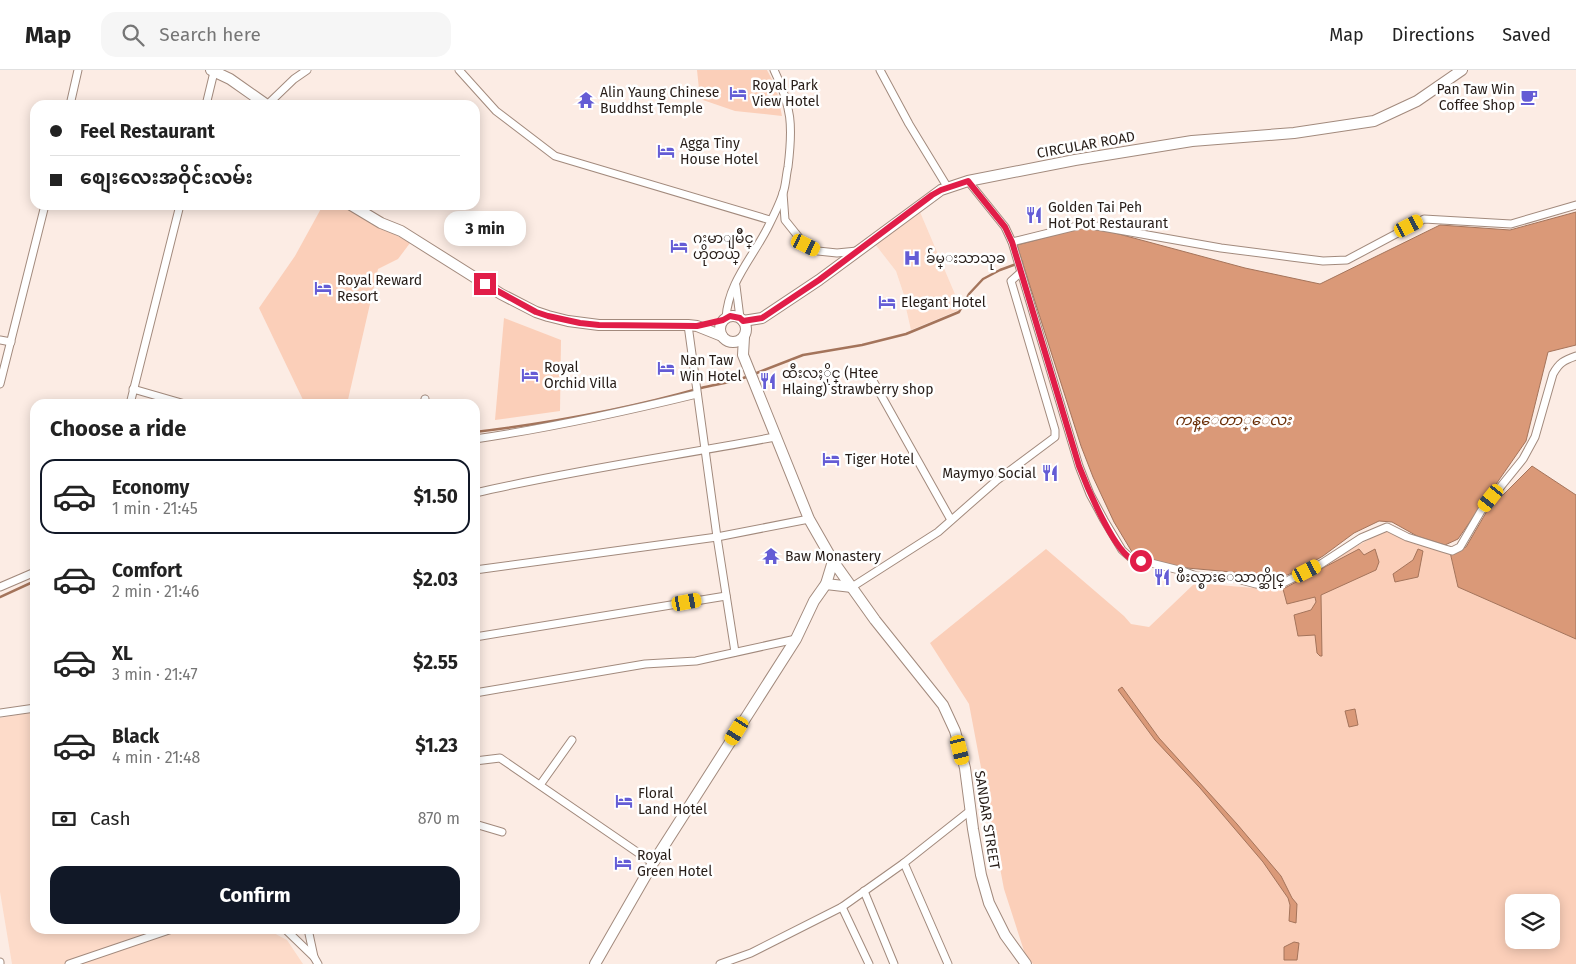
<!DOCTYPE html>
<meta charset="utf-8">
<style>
body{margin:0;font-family:"Fira Sans","Noto Sans Myanmar",sans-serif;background:#f6f6f6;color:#222;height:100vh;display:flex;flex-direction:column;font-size:19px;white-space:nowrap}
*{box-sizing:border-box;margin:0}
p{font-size:16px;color:#767676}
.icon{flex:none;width:28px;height:28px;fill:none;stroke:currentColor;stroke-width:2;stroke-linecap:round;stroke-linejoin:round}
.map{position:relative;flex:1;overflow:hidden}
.details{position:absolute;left:30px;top:329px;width:450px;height:535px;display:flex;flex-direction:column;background:#fff;border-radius:15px;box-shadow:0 2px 12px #0003}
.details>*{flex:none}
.hud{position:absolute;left:30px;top:30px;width:450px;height:110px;border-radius:15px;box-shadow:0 2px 12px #0003;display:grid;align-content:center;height:110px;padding:0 20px;background:#fff}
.fabs{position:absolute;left:1505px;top:824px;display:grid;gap:10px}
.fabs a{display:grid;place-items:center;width:55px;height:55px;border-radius:10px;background:#fff;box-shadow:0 2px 12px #0003;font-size:25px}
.end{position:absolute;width:22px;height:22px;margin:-11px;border:6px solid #e11d48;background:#fff;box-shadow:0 0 0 2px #fff}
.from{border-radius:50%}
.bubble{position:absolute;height:35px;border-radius:15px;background:#fff;box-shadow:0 2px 12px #0003;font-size:16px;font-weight:700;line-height:35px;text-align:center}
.car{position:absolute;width:15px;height:30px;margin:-15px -8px;border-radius:6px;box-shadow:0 0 4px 1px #0007;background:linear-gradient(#f5c518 24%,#345 0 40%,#f5c518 0 76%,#345 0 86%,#f5c518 0)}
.hud b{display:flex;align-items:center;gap:18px;height:48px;font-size:19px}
.hud b+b{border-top:1px solid #e0e0e0}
.hud i{width:12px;height:12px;background:#222}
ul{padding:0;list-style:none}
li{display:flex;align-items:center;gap:15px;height:75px;margin:0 10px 8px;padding:0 10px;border:2px solid transparent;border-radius:15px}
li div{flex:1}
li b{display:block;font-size:19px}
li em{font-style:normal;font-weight:700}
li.active{border-color:#111827}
li>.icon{width:45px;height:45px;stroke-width:1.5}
h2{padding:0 20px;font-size:22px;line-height:60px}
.pay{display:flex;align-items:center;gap:12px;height:55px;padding:0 20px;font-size:19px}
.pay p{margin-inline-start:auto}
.cta{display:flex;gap:10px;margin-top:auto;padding:10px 20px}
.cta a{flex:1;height:58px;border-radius:15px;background:#111827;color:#fff;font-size:20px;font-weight:700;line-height:58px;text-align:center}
header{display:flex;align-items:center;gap:30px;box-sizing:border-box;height:70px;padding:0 25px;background:#fff;border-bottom:1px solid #e0e0e0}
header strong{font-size:24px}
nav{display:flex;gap:28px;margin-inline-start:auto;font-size:18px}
.search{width:350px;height:45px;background:#f6f6f6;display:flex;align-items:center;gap:12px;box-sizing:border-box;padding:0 18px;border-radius:15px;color:#767676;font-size:19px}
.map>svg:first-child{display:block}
</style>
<header>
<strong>Map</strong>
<div class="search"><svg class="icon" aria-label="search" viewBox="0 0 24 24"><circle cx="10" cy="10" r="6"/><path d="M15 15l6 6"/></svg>Search here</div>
<nav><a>Map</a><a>Directions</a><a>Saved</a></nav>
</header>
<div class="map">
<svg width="1576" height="894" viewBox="0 0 1576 894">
<rect width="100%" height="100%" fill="#fcece4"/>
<g fill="#fddbc9">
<path d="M920,142L960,236L959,240L911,260L906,238L908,237L896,201L875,174Z"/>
<path d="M35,642V859H266L287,870L303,894H12L0,822V648Z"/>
</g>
<g fill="#fbcfb9" fill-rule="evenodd">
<path d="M697,0H767L776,17L782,46L735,41L700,29Z"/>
<path d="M323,135H344L410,173L398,189L378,199L347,334H305L259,238L295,186Z"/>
<path d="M504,248L561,270L560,341L495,350Z"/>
<path d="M1386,460L1418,475L1450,482L1458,517L1576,569V894H1033L1025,884L1004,819L969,634L930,573L1046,479L1124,546L1131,554L1149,557L1195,513L1277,520ZM1514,832H1551V870H1514Z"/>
</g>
<g fill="#da9978" stroke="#a4745b">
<path d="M1576,142V275L1548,282L1526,371L1458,469L1445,475L1417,466L1392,452L1379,451L1354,463L1323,486L1297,501L1275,510L1260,508L1243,503L1187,498L1179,500L1141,489L1132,482L1114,452L1093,407L1081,376L1017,175L1089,156L1245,198L1320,214L1440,155L1510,160Z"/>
<path d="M1532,396L1576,425V569L1458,517L1450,482L1466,477L1487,441Z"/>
<path d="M1359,479L1364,485L1375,479L1379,492L1376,500L1321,525L1322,586H1320L1317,583L1315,565L1298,566L1294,545L1311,540L1316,532L1315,527L1287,534L1283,519Z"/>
<path d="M1418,479L1423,481L1418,507L1395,512L1393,504L1413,490Z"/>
<path d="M1122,617L1159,668L1237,754L1281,806L1292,828L1297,834L1296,853L1289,851L1290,835L1288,828L1263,792L1200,718L1155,670L1118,620Z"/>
<path d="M1355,639L1358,655L1349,657L1345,641Z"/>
<path d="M1294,872L1299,873L1297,890H1284V877Z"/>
</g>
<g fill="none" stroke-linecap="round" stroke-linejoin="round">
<g stroke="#a4745b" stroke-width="2.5">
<path d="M754,304L803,285L862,275L906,264L959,242L969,224L983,209L1000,200L1022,192"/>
<path d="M475,362C551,353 627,339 701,318C717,314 734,312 749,306"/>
<path d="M0,527L35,511"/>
</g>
<g stroke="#a28a7d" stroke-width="9">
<g id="street">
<path d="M459,0L496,41L555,86L770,150"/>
<path d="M880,0L909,54L948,118"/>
<path d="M70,35L78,0"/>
<path d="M206,35L214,2"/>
<path d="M267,35L294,9L307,0"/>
<path d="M968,111L1005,157L1012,172L1079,396L1090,424L1104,450L1122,480L1131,488L1183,501L1196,506L1233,508L1256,514L1279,515L1321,494L1361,468L1387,457L1407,467L1442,478L1452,481L1460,477L1481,441L1523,389L1535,367L1553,304C1559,293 1564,290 1576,286"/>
<path d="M783,123L785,150L805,175L818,181L837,183L857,181"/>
<path d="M1012,172L1085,154L1221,178L1291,187L1323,191L1347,190L1424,149L1511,154L1576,135"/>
<path d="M736,216L740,248"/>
<path d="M726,248C728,212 754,186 769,155C774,145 780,133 783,123C786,115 786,105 788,97C793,56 792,37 774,0"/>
<path d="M688,255L717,467L735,582"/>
<path d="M0,270L11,272"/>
<path d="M872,309L951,450"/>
<path d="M0,314L45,135"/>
<path d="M133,319L185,334"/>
<path d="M130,334L180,135"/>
<path d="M424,334L425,329"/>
<path d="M475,369C550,358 623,342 697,324"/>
<path d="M475,423C574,400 675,386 775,367"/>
<path d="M475,500L717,467L809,449"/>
<path d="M0,517L35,502"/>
<path d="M852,517L938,462L996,411L1055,367V360L1011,211L1020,203"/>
<path d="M475,567L726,526"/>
<path d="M475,623L645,594L696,591L796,569"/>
<path d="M0,643L35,638"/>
<path d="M475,691L500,688L653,793"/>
<path d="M540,715L572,670"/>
<path d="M475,754L502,762"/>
<path d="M904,793L948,894"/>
<path d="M864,821L894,894"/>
<path d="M842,837L869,894"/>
<path d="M285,859L314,887"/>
<path d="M308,859L314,887L318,894"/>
<path d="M0,892V894"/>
<path d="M69,894L172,859"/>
<path d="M720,894L751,883L842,837L904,793L971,740"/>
</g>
</g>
<g stroke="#a28a7d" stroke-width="12">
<g id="secondary">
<path d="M211,0L230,9L267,35"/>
<path d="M351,135L381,153L401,161L501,224L536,242L548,246L568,251L599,255H688L697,256L722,266"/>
<circle cx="733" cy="259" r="13"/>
<path d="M743,251L762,248L819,210L941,120L968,111L1075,90L1192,71L1294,63L1374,51L1417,31L1462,0"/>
<path d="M744,267L743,285L809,449L833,491L875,550L943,635L955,661L965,698L973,759L981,805L989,833L1005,865L1026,894"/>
<path d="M826,514L852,517"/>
<path d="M595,894L653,793L796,569L814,531L826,514L833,491"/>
</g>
</g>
<use href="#street" stroke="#fff" stroke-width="7"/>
<use href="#secondary" stroke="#fff" stroke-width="10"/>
</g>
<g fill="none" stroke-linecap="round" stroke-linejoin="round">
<path stroke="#e11d48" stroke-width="6" d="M485,214L536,242L548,246L580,253L599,255L697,256L723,250L730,246L740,248L743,251L762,248L819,210L932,125L941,120L968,111L1005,157L1012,172L1079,396C1087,417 1112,476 1130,488C1133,489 1138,490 1141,491"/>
</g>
<defs>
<g id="hotel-bare" transform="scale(1.35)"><path d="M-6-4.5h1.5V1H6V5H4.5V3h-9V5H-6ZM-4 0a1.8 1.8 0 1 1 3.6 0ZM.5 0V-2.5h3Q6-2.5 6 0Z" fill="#645cd5" stroke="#fff" stroke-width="2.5" paint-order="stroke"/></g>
<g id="cafe-bare" transform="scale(1.35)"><path d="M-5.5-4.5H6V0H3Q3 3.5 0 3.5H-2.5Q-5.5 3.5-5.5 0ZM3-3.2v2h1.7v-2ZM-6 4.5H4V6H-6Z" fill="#645cd5" stroke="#fff" stroke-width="2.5" paint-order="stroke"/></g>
<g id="temple-bare" transform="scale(1.35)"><path d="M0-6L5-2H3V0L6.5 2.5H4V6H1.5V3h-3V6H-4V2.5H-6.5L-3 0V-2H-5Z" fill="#645cd5" stroke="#fff" stroke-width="2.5" paint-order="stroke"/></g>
<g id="restaurant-bare" transform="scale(1.35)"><path d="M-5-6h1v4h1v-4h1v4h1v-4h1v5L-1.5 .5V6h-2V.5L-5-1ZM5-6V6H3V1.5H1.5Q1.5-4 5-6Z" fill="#645cd5" stroke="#fff" stroke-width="2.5" paint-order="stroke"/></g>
<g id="hospital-bare" transform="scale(1.35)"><path d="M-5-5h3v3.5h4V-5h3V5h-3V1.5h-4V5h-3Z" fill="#645cd5" stroke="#fff" stroke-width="2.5" paint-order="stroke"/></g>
</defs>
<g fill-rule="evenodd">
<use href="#hotel-bare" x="738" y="23"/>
<use href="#cafe-bare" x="1529" y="27"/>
<use href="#temple-bare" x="586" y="30"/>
<use href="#hotel-bare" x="666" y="81"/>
<use href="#restaurant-bare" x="1034" y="145"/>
<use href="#hotel-bare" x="679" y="176"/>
<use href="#hospital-bare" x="912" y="188"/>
<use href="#hotel-bare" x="323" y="218"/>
<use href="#hotel-bare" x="887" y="232"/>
<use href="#hotel-bare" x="666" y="298"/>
<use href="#hotel-bare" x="530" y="305"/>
<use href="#restaurant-bare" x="768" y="311"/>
<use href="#hotel-bare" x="831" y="389"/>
<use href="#restaurant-bare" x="1050" y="403"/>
<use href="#temple-bare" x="771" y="486"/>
<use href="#restaurant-bare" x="1162" y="507"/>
<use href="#hotel-bare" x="624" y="731"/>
<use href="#hotel-bare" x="623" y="793"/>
</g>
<g text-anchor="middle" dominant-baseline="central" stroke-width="5" stroke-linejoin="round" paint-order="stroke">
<g font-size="14" fill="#271d18" stroke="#fff" text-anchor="start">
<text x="752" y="15">Royal Park<tspan x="752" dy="16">View Hotel</tspan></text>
<text x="1515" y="19" text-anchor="end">Pan Taw Win<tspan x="1515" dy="16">Coffee Shop</tspan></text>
<text x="600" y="22">Alin Yaung Chinese<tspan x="600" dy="16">Buddhst Temple</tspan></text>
<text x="680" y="73">Agga Tiny<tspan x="680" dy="16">House Hotel</tspan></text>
<text x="1048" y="137">Golden Tai Peh<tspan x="1048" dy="16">Hot Pot Restaurant</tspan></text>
<text x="693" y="168">ဂႏမာျမိဳင္<tspan x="693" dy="16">ဟိုတယ္</tspan></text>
<text x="926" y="188">ခ်မ္းသာသုခ</text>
<text x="337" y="210">Royal Reward<tspan x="337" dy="16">Resort</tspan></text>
<text x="901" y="232">Elegant Hotel</text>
<text x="680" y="290">Nan Taw<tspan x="680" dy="16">Win Hotel</tspan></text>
<text x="544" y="297">Royal<tspan x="544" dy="16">Orchid Villa</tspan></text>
<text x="782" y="303">ထီးလႈိုင္ (Htee<tspan x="782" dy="16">Hlaing) strawberry shop</tspan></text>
<text x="845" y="389">Tiger Hotel</text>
<text x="1036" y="403" text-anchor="end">Maymyo Social</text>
<text x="785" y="486">Baw Monastery</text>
<text x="1176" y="507">ဖီးလ္စားေသာက္ဆိုင္</text>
<text x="638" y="723">Floral<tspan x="638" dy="16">Land Hotel</tspan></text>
<text x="637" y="785">Royal<tspan x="637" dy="16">Green Hotel</tspan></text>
</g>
<g font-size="14" fill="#271d18" stroke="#fff">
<text transform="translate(1086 75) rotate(-10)">CIRCULAR ROAD</text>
<text transform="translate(987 750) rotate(81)">SANDAR STREET</text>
</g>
<g font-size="15" font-style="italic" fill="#6b3009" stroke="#fff">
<text x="1233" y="350">ကန္ေတာ္ေလး</text>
</g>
</g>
</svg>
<div class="fabs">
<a><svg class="icon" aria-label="layers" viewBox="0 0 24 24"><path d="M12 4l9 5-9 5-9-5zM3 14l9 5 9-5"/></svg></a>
</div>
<i class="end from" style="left:1141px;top:491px"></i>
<i class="end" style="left:485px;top:214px"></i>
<div class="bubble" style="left:444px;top:141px;width:82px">3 min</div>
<i class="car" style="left:1409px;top:156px;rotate:63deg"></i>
<i class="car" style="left:806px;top:175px;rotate:116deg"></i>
<i class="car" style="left:1491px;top:428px;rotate:219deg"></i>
<i class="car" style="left:1307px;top:501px;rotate:63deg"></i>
<i class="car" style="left:687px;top:532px;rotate:80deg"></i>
<i class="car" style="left:737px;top:661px;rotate:212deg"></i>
<i class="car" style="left:960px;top:680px;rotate:166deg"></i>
<div class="hud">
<b><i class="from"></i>Feel Restaurant</b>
<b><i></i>စျေးလေးအဝိုင်းလမ်း</b>
</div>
<section class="details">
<h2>Choose a ride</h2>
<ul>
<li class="active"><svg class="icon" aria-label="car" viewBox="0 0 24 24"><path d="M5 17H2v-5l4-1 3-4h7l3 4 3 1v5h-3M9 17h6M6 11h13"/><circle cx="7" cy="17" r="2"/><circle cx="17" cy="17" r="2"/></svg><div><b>Economy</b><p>1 min · 21:45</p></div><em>$1.50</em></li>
<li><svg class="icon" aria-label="car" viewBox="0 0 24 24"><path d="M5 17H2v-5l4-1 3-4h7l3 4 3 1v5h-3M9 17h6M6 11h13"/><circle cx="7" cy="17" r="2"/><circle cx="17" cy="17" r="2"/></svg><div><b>Comfort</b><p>2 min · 21:46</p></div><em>$2.03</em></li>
<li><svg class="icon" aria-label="car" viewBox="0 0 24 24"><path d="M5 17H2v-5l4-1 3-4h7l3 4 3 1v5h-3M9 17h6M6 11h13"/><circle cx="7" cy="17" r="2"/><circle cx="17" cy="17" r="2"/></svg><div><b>XL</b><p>3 min · 21:47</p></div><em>$2.55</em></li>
<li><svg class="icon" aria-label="car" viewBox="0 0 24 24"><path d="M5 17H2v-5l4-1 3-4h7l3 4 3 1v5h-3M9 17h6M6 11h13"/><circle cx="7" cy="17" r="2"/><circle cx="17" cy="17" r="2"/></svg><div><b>Black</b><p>4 min · 21:48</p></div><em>$1.23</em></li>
</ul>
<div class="pay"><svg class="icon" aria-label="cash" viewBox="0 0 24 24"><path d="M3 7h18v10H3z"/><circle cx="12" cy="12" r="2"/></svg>Cash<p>870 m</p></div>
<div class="cta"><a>Confirm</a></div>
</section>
</div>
